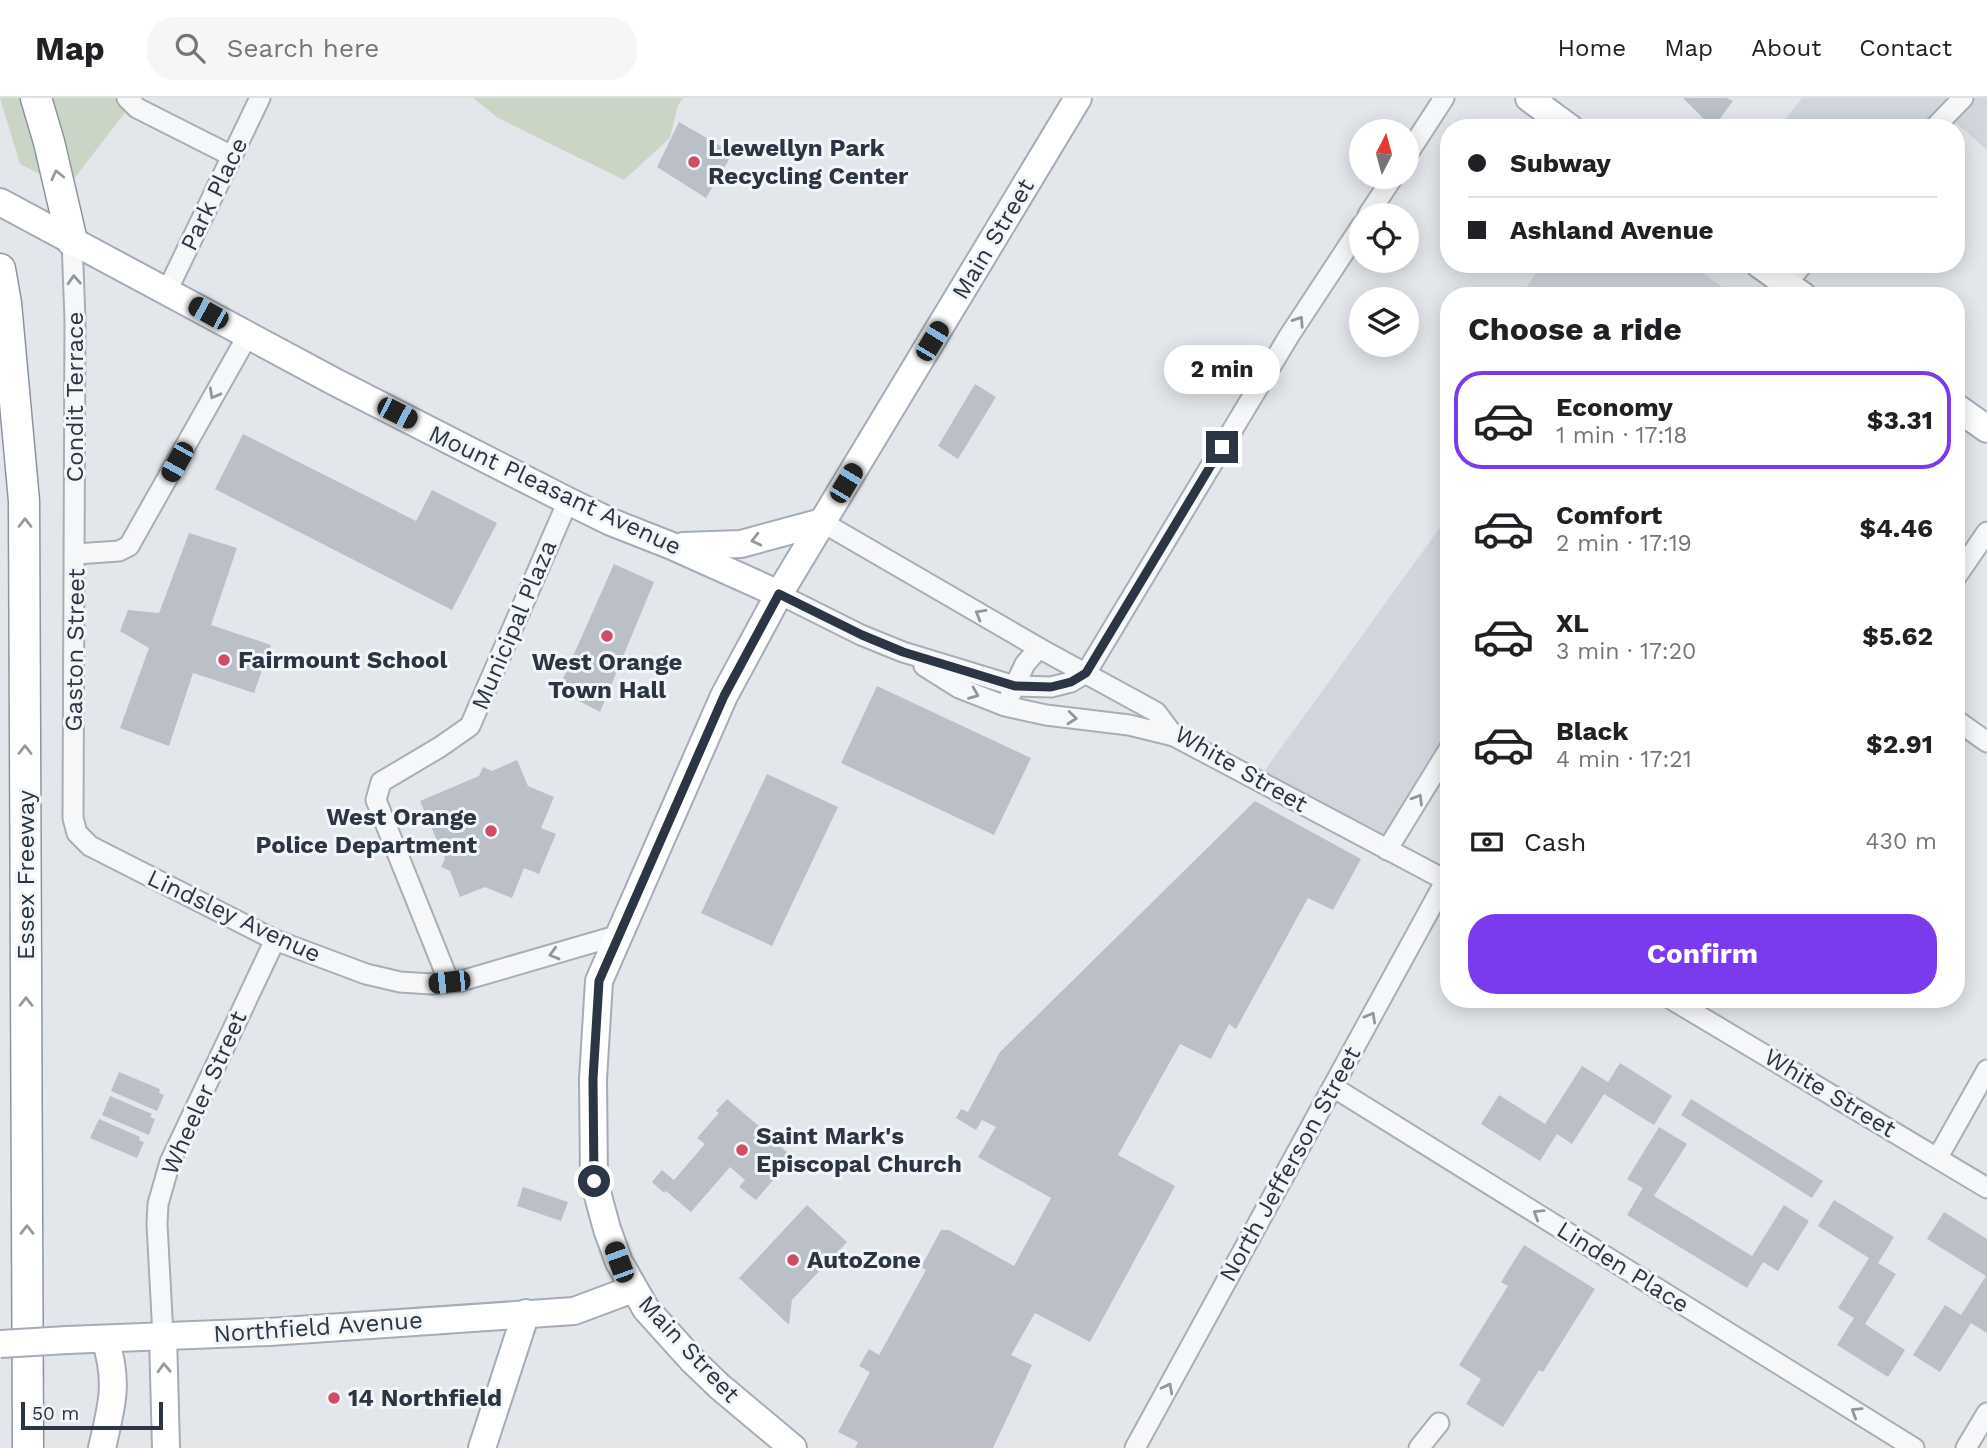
<!DOCTYPE html>
<meta charset="utf-8">
<style>
body{margin:0;font-family:"Work Sans",sans-serif;background:#f6f6f6;color:#202124;height:100vh;display:flex;flex-direction:column;font-size:26px;white-space:nowrap}
*{box-sizing:border-box;margin:0}
p{font-size:23px;color:#757577}
.icon{flex:none;width:38px;height:38px;fill:none;stroke:currentColor;stroke-width:2;stroke-linecap:round;stroke-linejoin:round}
.map{position:relative;flex:1;overflow:hidden}
.drawer{position:absolute;left:1440px;top:189px;width:525px;height:721px;display:flex;flex-direction:column;background:#fff;border-radius:28px;box-shadow:0 4px 18px #0003}
.drawer>*{flex:none}
.guide{position:absolute;left:1440px;top:21px;width:525px;height:154px;border-radius:28px;box-shadow:0 4px 18px #0003;display:grid;align-content:center;height:154px;padding:0 28px;background:#fff}
.needle{width:46px;rotate:6deg}
.buttons{position:absolute;left:1349px;top:21px;display:grid;gap:14px}
.buttons a{display:grid;place-items:center;width:70px;height:70px;border-radius:50%;background:#fff;box-shadow:0 4px 18px #0003;font-size:35px}
.scale{position:absolute;left:21px;bottom:18px;width:142px;box-sizing:border-box;padding-left:7px;border:4px solid #2b3543;border-top:0;font-size:19px;line-height:24px;white-space:nowrap;color:#2b3543;-webkit-text-stroke:5px #f3f6f8;paint-order:stroke}
.end{position:absolute;width:32px;height:32px;margin:-16px;border:9px solid #2b3543;background:#fff;box-shadow:0 0 0 4px #fff}
.from{border-radius:50%}
.bubble{position:absolute;height:49px;border-radius:24px;background:#fff;box-shadow:0 4px 18px #0003;font-size:23px;font-weight:700;line-height:49px;text-align:center}
.car{position:absolute;width:21px;height:42px;margin:-21px -10px;border-radius:9px;box-shadow:0 0 5px 2px #0007;background:linear-gradient(#222 24%,#8ab4d8 0 40%,#222 0 76%,#8ab4d8 0 86%,#222 0)}
.guide b{display:flex;align-items:center;gap:24px;height:66px;font-size:26px}
.guide b+b{border-top:2px solid #e0e0e0}
.guide i{width:18px;height:18px;background:#202124}
ul{padding:0;list-style:none}
li{display:flex;align-items:center;gap:21px;height:98px;margin:0 14px 10px;padding:0 14px;border:4px solid transparent;border-radius:28px}
li div{flex:1}
li b{display:block;font-size:26px}
li em{font-style:normal;font-weight:700}
li.current{border-color:#7c3aed}
li>.icon{width:63px;height:63px;stroke-width:1.5}
h2{padding:0 28px;font-size:32px;line-height:84px}
.pay{display:flex;align-items:center;gap:18px;height:77px;padding:0 28px;font-size:26px}
.pay p{margin-inline-start:auto}
.cta{display:flex;gap:14px;margin-top:auto;padding:14px 28px}
.cta a{flex:1;height:80px;border-radius:28px;background:#7c3aed;color:#fff;font-size:28px;font-weight:700;line-height:80px;text-align:center}
header{display:flex;align-items:center;gap:42px;box-sizing:border-box;height:98px;padding:0 35px;background:#fff;border-bottom:2px solid #e0e0e0}
header strong{font-size:33px}
nav{display:flex;gap:38px;margin-inline-start:auto;font-size:24px}
.search{width:490px;height:63px;background:#f6f6f6;display:flex;align-items:center;gap:18px;box-sizing:border-box;padding:0 24px;border-radius:28px;color:#757577;font-size:26px}
.map>svg:first-child{display:block}
</style>
<header>
<strong>Map</strong>
<div class="search"><svg class="icon" aria-label="search" viewBox="0 0 24 24"><circle cx="10" cy="10" r="6"/><path d="M15 15l6 6"/></svg>Search here</div>
<nav><a>Home</a><a>Map</a><a>About</a><a>Contact</a></nav>
</header>
<div class="map">
<svg width="1987" height="1350" viewBox="0 0 1987 1350">
<rect width="100%" height="100%" fill="#e3e7eb"/>
<g fill="#d1d6dd">
<path d="M1802,0H1987V52L1946,16L1933,30H1779Z"/>
<path d="M1541,166H1690L1735,198H1522Z"/>
<path d="M1449,417V663L1390,747L1260,679Z"/>
</g>
<g fill="#cad5c5">
<path d="M0,0H136L67,90L20,66Z"/>
<path d="M473,0H683L678,7L670,40L624,82L498,20Z"/>
</g>
<g fill="#bbc0c8">
<path d="M1683,0H1727L1733,3L1719,22L1726,30H1706L1709,26Z"/>
<path d="M679,24L733,55L706,100L657,69Z"/>
<path d="M975,286L996,299L958,361L938,348Z"/>
<path d="M243,336L416,423L432,392L497,425L452,512L215,391Z"/>
<path d="M1956,393L1966,400L1959,410L1962,412L1956,420Z"/>
<path d="M189,435L237,450L211,527L271,547L254,595L193,575L169,648L120,630L149,550L120,533L128,512L159,515Z"/>
<path d="M614,466L654,484L600,614L558,592Z"/>
<path d="M877,588L1031,660L994,737L841,665Z"/>
<path d="M517,662L528,688L554,699L541,730L556,736L539,776L524,770L512,800L485,789L460,799L450,773L441,769L445,761L420,703L479,678L483,669L492,673Z"/>
<path d="M767,676L838,709L772,848L701,815Z"/>
<path d="M1255,703L1361,761L1333,812L1308,800L1236,931L1229,926L1211,961L1180,946L1118,1057L1175,1088L1090,1244L1035,1215L1011,1257L1032,1267L993,1350H855L858,1344L838,1334L870,1274L859,1268L869,1251L879,1257L926,1172L921,1169L941,1132H949L1014,1168L1051,1100L978,1059L996,1029L982,1022L976,1032L956,1020L961,1011L968,1014L1000,954Z"/>
<path d="M1620,965L1672,998L1654,1027L1604,996L1572,1046L1557,1036L1540,1063L1481,1026L1499,997L1545,1026L1582,968L1608,984Z"/>
<path d="M119,974L160,991L159,995L164,997L157,1013L111,993Z"/>
<path d="M110,998L152,1016L150,1019L155,1021L149,1037L102,1017Z"/>
<path d="M727,1001L760,1029L753,1037L757,1041L763,1034L793,1059L756,1102L739,1089L745,1082L730,1069L691,1114L666,1093L664,1095L652,1084L662,1072L674,1082L705,1046L697,1040L719,1015L716,1013Z"/>
<path d="M1691,1001L1823,1083L1812,1100L1681,1017Z"/>
<path d="M99,1021L140,1039L139,1042L144,1044L137,1060L90,1040Z"/>
<path d="M1659,1029L1687,1046L1654,1098L1752,1158L1784,1107L1809,1123L1778,1173L1763,1164L1747,1190L1627,1117L1643,1090L1627,1081Z"/>
<path d="M523,1089L568,1104L561,1123L517,1108Z"/>
<path d="M1834,1102L1894,1139L1878,1165L1896,1176L1865,1226L1905,1252L1888,1279L1837,1247L1854,1220L1838,1210L1869,1160L1818,1128Z"/>
<path d="M807,1107L847,1144L792,1202L789,1227L739,1180Z"/>
<path d="M1944,1114L1987,1141V1235L1971,1225L1940,1274L1913,1257L1945,1207L1961,1217L1986,1178L1927,1141Z"/>
<path d="M1524,1147L1595,1191L1543,1274L1539,1272L1503,1329L1466,1306L1481,1281L1459,1267L1508,1188L1501,1184Z"/>
</g>
<g fill="none" stroke-linecap="round" stroke-linejoin="round">
<g stroke="#a8aeb5" stroke-width="23">
<g id="minor">
<path d="M127,0L137,10L232,58"/>
<path d="M1934,30L1963,0"/>
<path d="M1407,57L1444,0"/>
<path d="M1368,117L1393,79"/>
<path d="M72,143L75,221L73,720L77,735L90,748L275,842L366,876L400,884L431,886L461,883L619,837"/>
<path d="M167,193L260,0"/>
<path d="M1776,198L1803,166"/>
<path d="M822,424L1039,550L1156,614L1174,638L1449,784"/>
<path d="M76,456L119,453L129,448L248,237"/>
<path d="M1956,479L1987,434"/>
<path d="M779,496L861,537L903,554L1015,588L1051,589L1071,584L1086,575L1289,238L1362,127"/>
<path d="M924,568L959,590L1005,608L1046,617L1129,627L1174,638"/>
<path d="M1010,598L1025,566L1039,550"/>
<path d="M1956,622L1987,644"/>
<path d="M1387,752L1449,651"/>
<path d="M449,884L376,702L381,684L440,649L470,628L568,403"/>
<path d="M1671,901L1987,1090"/>
<path d="M1333,989L1914,1350"/>
<path d="M1938,1059L1987,972"/>
<path d="M163,1238L157,1126L158,1106L170,1064L275,842"/>
<path d="M1135,1350L1446,782"/>
<path d="M1419,1350L1439,1325"/>
<path d="M1966,1350L1987,1315"/>
</g>
</g>
<g stroke="#a3acb7" stroke-width="30">
<g id="major">
<path d="M1529,0L1570,30"/>
<path d="M0,104L335,284L568,403L611,424L672,448L779,496"/>
<path d="M1759,166L1803,198"/>
<path d="M1956,309L1987,331"/>
<path d="M683,448L741,446L822,424"/>
<path d="M163,1238L166,1350"/>
<path d="M67,1242L269,1234L574,1213L633,1191"/>
<path d="M102,1350C112,1307 119,1284 105,1241"/>
<path d="M482,1350L526,1215"/>
<path d="M793,1350L719,1288L693,1263L646,1211L619,1164L607,1131L594,1083L593,981L599,883L724,598L779,496L1078,0"/>
</g>
</g>
<g stroke="#8b95a2" stroke-width="33">
<g id="highway">
<path d="M36,0L49,44L72,143"/>
<path d="M0,171L6,205L24,403L28,1350"/>
</g>
</g>
<use href="#minor" stroke="#f6f7f9" stroke-width="19"/>
<use href="#major" stroke="#fff" stroke-width="26"/>
<use href="#highway" stroke="#fff" stroke-width="30"/>
<g stroke="#a3acb7" stroke-width="30" stroke-linecap="butt">
<path id="major-bridge" d="M0,1246L67,1242"/>
</g>
<use href="#major-bridge" stroke="#fff" stroke-width="26"/>
</g>
<defs><path id="oneway-chevron" d="M-2-3.5L2.5 0L-2 3.5" fill="none" stroke-width="1.6" stroke-linecap="round" stroke-linejoin="round" transform="scale(1.75)"/></defs>
<g stroke="#959aa1">
<use href="#oneway-chevron" transform="translate(57 77) rotate(-103)"/>
<use href="#oneway-chevron" transform="translate(25 425) rotate(-90)"/>
<use href="#oneway-chevron" transform="translate(756 442) rotate(166)"/>
<use href="#oneway-chevron" transform="translate(25 652) rotate(-90)"/>
<use href="#oneway-chevron" transform="translate(26 904) rotate(-90)"/>
<use href="#oneway-chevron" transform="translate(27 1132) rotate(-90)"/>
<use href="#oneway-chevron" transform="translate(164 1270) rotate(-92)"/>
</g>
<g stroke="#90969e">
<use href="#oneway-chevron" transform="translate(74 182) rotate(-93)"/>
<use href="#oneway-chevron" transform="translate(1299 223) rotate(-57)"/>
<use href="#oneway-chevron" transform="translate(214 296) rotate(119)"/>
<use href="#oneway-chevron" transform="translate(980 516) rotate(-150)"/>
<use href="#oneway-chevron" transform="translate(974 596) rotate(22)"/>
<use href="#oneway-chevron" transform="translate(1072 620) rotate(6)"/>
<use href="#oneway-chevron" transform="translate(1418 701) rotate(-59)"/>
<use href="#oneway-chevron" transform="translate(554 856) rotate(164)"/>
<use href="#oneway-chevron" transform="translate(1371 919) rotate(-61)"/>
<use href="#oneway-chevron" transform="translate(1538 1116) rotate(-148)"/>
<use href="#oneway-chevron" transform="translate(1168 1290) rotate(-62)"/>
<use href="#oneway-chevron" transform="translate(1856 1314) rotate(-148)"/>
</g>
<g fill="none" stroke-linecap="round" stroke-linejoin="round">
<path stroke="#2b3543" stroke-width="9" d="M594,1083L593,981L599,883L724,598L779,496L862,537L903,554L1015,588L1051,589L1071,584L1086,575L1222,349"/>
</g>
<g fill="#cd4c66" stroke="#f3f6f8" stroke-width="2.5">
<circle cx="694" cy="64" r="7"/>
<circle cx="607" cy="538" r="7"/>
<circle cx="224" cy="562" r="7"/>
<circle cx="491" cy="733" r="7"/>
<circle cx="742" cy="1052" r="7"/>
<circle cx="793" cy="1162" r="7"/>
<circle cx="334" cy="1300" r="7"/>
</g>
<g text-anchor="middle" dominant-baseline="central" stroke-width="6" stroke-linejoin="round" paint-order="stroke">
<g font-size="24" font-weight="bold" fill="#2b3543" stroke="#f3f6f8" text-anchor="start">
<text x="708" y="50">Llewellyn Park<tspan x="708" dy="28">Recycling Center</tspan></text>
<text x="238" y="562">Fairmount School</text>
<text x="607" y="564" text-anchor="middle">West Orange<tspan x="607" dy="28">Town Hall</tspan></text>
<text x="477" y="719" text-anchor="end">West Orange<tspan x="477" dy="28">Police Department</tspan></text>
<text x="756" y="1038">Saint Mark's<tspan x="756" dy="28">Episcopal Church</tspan></text>
<text x="807" y="1162">AutoZone</text>
<text x="348" y="1300">14 Northfield</text>
</g>
<g font-size="24" fill="#2b3543" stroke="#f3f6f8">
<text transform="translate(214 96) rotate(-64)">Park Place</text>
<text transform="translate(993 141) rotate(-59)">Main Street</text>
<text transform="translate(75 299) rotate(-90)">Condit Terrace</text>
<text transform="translate(555 392) rotate(25)">Mount Pleasant Avenue</text>
<text transform="translate(514 527) rotate(-67)">Municipal Plaza</text>
<text transform="translate(75 552) rotate(-89)">Gaston Street</text>
<text transform="translate(1241 671) rotate(30)">White Street</text>
<text transform="translate(26 777) rotate(-90)">Essex Freeway</text>
<text transform="translate(234 818) rotate(25)">Lindsley Avenue</text>
<text transform="translate(204 995) rotate(-66)">Wheeler Street</text>
<text transform="translate(1830 995) rotate(31)">White Street</text>
<text transform="translate(1290 1066) rotate(-61)">North Jefferson Street</text>
<text transform="translate(1623 1169) rotate(32)">Linden Place</text>
<text transform="translate(318 1229) rotate(-4)">Northfield Avenue</text>
<text transform="translate(689 1251) rotate(47)">Main Street</text>
</g>
</g>
</svg>
<div class="buttons">
<a><svg class="needle" viewBox="-14 -14 28 28"><path d="M0-13l5 13h-10z" fill="#e53935"/><path d="M0 13l5-13h-10z" fill="#757577"/></svg></a>
<a><svg class="icon" aria-label="locate" viewBox="0 0 24 24"><circle cx="12" cy="12" r="6"/><path d="M12 2v4M12 18v4M2 12h4M18 12h4"/></svg></a>
<a><svg class="icon" aria-label="layers" viewBox="0 0 24 24"><path d="M12 4l9 5-9 5-9-5zM3 14l9 5 9-5"/></svg></a>
</div>
<div class="scale">50 m</div>
<i class="end from" style="left:594px;top:1083px"></i>
<i class="end" style="left:1222px;top:349px"></i>
<div class="bubble" style="left:1164px;top:247px;width:116px">2 min</div>
<i class="car" style="left:208px;top:215px;rotate:299deg"></i>
<i class="car" style="left:932px;top:243px;rotate:31deg"></i>
<i class="car" style="left:397px;top:315px;rotate:117deg"></i>
<i class="car" style="left:177px;top:364px;rotate:209deg"></i>
<i class="car" style="left:846px;top:385px;rotate:31deg"></i>
<i class="car" style="left:449px;top:884px;rotate:264deg"></i>
<i class="car" style="left:619px;top:1164px;rotate:340deg"></i>
<div class="guide">
<b><i class="from"></i>Subway</b>
<b><i></i>Ashland Avenue</b>
</div>
<section class="drawer">
<h2>Choose a ride</h2>
<ul>
<li class="current"><svg class="icon" aria-label="car" viewBox="0 0 24 24"><path d="M5 17H2v-5l4-1 3-4h7l3 4 3 1v5h-3M9 17h6M6 11h13"/><circle cx="7" cy="17" r="2"/><circle cx="17" cy="17" r="2"/></svg><div><b>Economy</b><p>1 min · 17:18</p></div><em>$3.31</em></li>
<li><svg class="icon" aria-label="car" viewBox="0 0 24 24"><path d="M5 17H2v-5l4-1 3-4h7l3 4 3 1v5h-3M9 17h6M6 11h13"/><circle cx="7" cy="17" r="2"/><circle cx="17" cy="17" r="2"/></svg><div><b>Comfort</b><p>2 min · 17:19</p></div><em>$4.46</em></li>
<li><svg class="icon" aria-label="car" viewBox="0 0 24 24"><path d="M5 17H2v-5l4-1 3-4h7l3 4 3 1v5h-3M9 17h6M6 11h13"/><circle cx="7" cy="17" r="2"/><circle cx="17" cy="17" r="2"/></svg><div><b>XL</b><p>3 min · 17:20</p></div><em>$5.62</em></li>
<li><svg class="icon" aria-label="car" viewBox="0 0 24 24"><path d="M5 17H2v-5l4-1 3-4h7l3 4 3 1v5h-3M9 17h6M6 11h13"/><circle cx="7" cy="17" r="2"/><circle cx="17" cy="17" r="2"/></svg><div><b>Black</b><p>4 min · 17:21</p></div><em>$2.91</em></li>
</ul>
<div class="pay"><svg class="icon" aria-label="cash" viewBox="0 0 24 24"><path d="M3 7h18v10H3z"/><circle cx="12" cy="12" r="2"/></svg>Cash<p>430 m</p></div>
<div class="cta"><a>Confirm</a></div>
</section>
</div>
